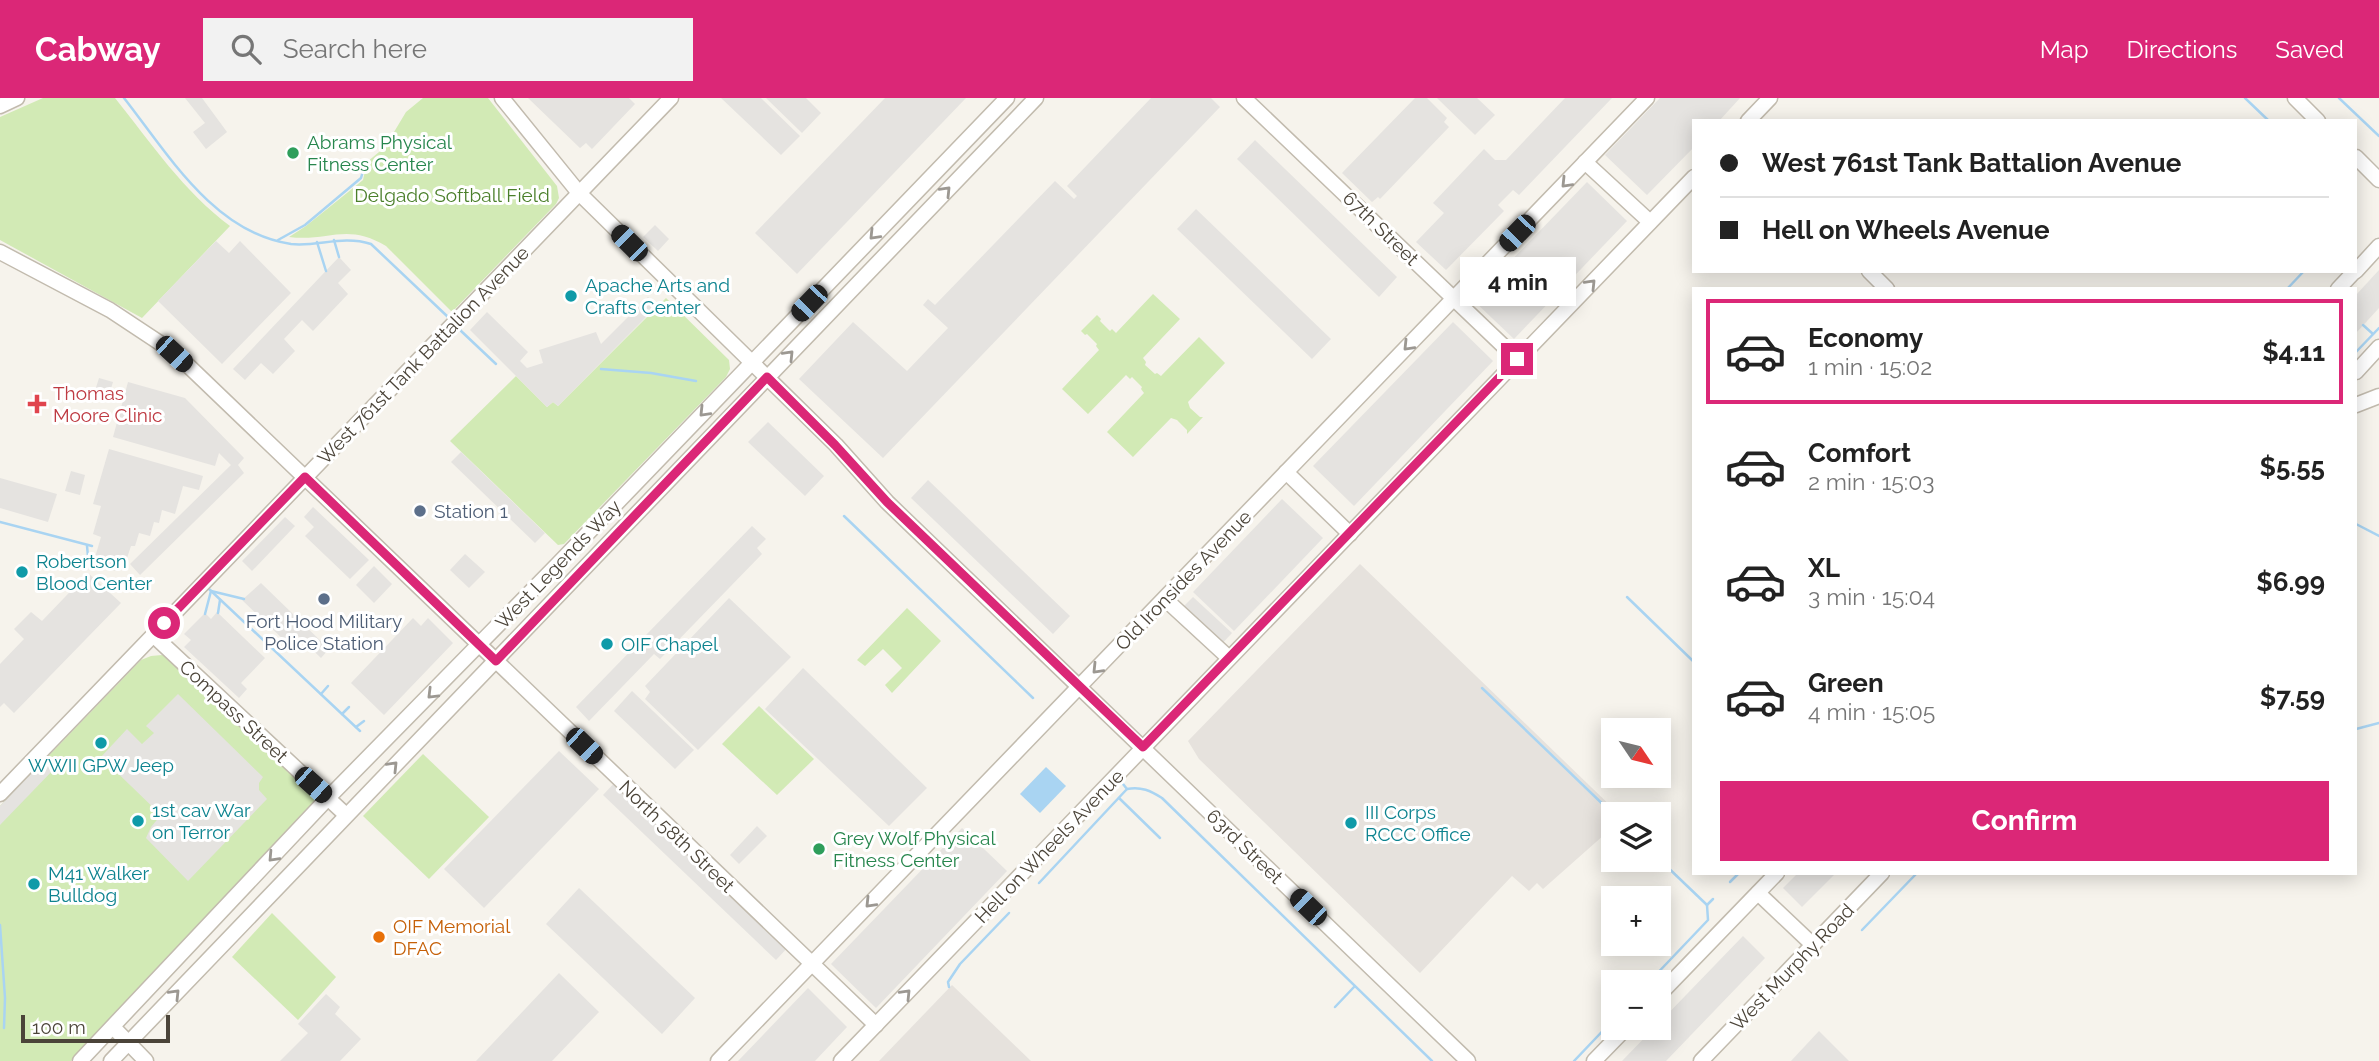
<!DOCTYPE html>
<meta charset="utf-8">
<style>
body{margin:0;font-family:Raleway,sans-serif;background:#f2f2f2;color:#222;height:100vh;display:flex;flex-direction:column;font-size:26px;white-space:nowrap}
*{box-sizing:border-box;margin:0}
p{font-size:23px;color:#767676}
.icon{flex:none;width:38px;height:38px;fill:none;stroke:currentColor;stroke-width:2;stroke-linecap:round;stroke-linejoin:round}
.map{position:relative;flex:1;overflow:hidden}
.panel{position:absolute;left:1692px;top:189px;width:665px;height:588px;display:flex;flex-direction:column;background:#fff;border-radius:0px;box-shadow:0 4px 18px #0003}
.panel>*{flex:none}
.hud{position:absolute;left:1692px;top:21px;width:665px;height:154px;border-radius:0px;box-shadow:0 4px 18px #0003;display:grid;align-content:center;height:154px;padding:0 28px;background:#fff}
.needle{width:46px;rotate:125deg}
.controls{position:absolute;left:1601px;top:620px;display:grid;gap:14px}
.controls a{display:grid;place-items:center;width:70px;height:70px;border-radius:0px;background:#fff;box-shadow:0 4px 18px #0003;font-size:35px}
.scale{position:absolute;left:21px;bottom:18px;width:149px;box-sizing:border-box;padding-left:7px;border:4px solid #4b4439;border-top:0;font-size:19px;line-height:24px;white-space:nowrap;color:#4b4439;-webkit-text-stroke:5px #fff;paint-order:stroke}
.end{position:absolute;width:32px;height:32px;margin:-16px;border:9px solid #db2777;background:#fff;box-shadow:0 0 0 4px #fff}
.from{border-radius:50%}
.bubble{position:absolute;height:49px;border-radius:0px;background:#fff;box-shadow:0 4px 18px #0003;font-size:23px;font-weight:700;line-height:49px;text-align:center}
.car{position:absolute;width:21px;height:42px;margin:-21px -10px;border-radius:9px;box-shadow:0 0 5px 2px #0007;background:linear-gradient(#222 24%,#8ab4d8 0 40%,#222 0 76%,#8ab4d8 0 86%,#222 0)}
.hud b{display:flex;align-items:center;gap:24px;height:66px;font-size:26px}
.hud b+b{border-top:2px solid #e0e0e0}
.hud i{width:18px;height:18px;background:#222}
ul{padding:12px 0 0;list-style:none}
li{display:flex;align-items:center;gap:21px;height:105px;margin:0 14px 10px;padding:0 14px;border:4px solid transparent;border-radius:0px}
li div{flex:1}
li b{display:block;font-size:26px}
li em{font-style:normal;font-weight:700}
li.on{border-color:#db2777}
li>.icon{width:63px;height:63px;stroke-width:1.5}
.button{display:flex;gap:14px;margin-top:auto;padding:14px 28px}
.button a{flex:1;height:80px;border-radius:0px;background:#db2777;color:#fff;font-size:28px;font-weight:700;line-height:80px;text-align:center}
header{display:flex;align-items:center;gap:42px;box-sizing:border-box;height:98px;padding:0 35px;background:#db2777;color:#fff}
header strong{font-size:33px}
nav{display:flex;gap:38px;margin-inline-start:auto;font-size:24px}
.search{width:490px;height:63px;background:#f2f2f2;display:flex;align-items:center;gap:18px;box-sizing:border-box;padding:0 24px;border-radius:0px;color:#767676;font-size:26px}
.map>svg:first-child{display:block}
</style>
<header>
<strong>Cabway</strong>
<div class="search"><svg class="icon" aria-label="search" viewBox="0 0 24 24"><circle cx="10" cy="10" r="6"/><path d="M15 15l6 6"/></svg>Search here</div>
<nav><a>Map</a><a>Directions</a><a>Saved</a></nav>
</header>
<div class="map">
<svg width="2379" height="963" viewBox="0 0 2379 963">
<rect width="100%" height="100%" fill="#f6f3ec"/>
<g fill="#e6e2dd">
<path d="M1360,466L1619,716H1614L1613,729L1543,791L1537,785L1529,793L1512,778L1420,875L1199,661L1188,643Z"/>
<path d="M952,887L1031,963H879Z"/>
</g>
<g fill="#d2eab5">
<path d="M43,0H115C151,45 184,94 230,128L142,220L0,142V19Z"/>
<path d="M423,0H488L557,88L559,100L556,106L452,214L386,148C346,124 329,144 289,139L306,128L363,82L367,64L385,49L406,14Z"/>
<path d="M1153,196L1180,221L1143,260L1146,264L1145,267L1155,276L1157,275L1161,278L1199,239L1225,265L1188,304L1190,310L1200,319H1203L1187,336V332L1177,322L1171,320L1133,359L1107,334L1144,295L1141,291L1142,289L1132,279L1130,281L1126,277L1088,316L1062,291L1099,252L1096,248L1097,246L1087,236L1085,237L1081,233L1097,217L1101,221L1100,223L1110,233L1112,231L1116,235Z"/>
<path d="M666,200L729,262L730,271L726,279L564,446L558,447L450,343L516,278L547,309L553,304L558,308Z"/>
<path d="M907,510L941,543L892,595L885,587L902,570L883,551L865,568L857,562Z"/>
<path d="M162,557L172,561L312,694L316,700L315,708L71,963H0V708L141,562L151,558Z"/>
<path d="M759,608L814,661L777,697L722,646Z"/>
<path d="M423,656L489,719L429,781L363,718Z"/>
<path d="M272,815L336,879L298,922L232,859Z"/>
</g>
<g fill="#e5e3e0">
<path d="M185,0H202L227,34L206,51L193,34L205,25Z"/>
<path d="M528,0H629L635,6L592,51L586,45L580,50Z"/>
<path d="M721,0H761L800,38L781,57Z"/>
<path d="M766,0H806L821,15L802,35Z"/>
<path d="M885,0H966L797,176L755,135Z"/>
<path d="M1151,0H1211L1220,9L883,360L799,281L853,224L907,273L948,230L923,207L928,201L935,207L1055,83L1074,101L1077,98L1067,88Z"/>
<path d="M1415,0H1427L1447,20L1444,24L1449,29L1380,101L1378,99L1372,104L1342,75Z"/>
<path d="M1437,0H1477L1495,17L1475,37Z"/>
<path d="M1565,0H1612L1519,97L1513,92L1498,107L1504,113L1446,172L1416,144L1444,115L1433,105L1484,51L1495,62H1506Z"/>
<path d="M1660,0H1740L1719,23H1694V49L1647,97L1605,57Z"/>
<path d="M1255,42L1397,179L1379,199L1237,61Z"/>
<path d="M1587,84L1627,123L1514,241L1473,202Z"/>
<path d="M1196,111L1331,241L1312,261L1177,131Z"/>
<path d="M655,127L669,141L658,153L643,139Z"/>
<path d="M216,143L229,155L240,143L291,195L222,266L158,203Z"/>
<path d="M339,159L351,172L338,185L348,196L313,233L302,222L284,241L295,253L273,276L261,265L245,282L233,271Z"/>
<path d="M2379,172V210L2356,235V197Z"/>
<path d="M648,199L657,208L558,308L553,304L547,309L470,232L487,214L528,254L520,263L527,270L543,265L539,252L596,234L601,246Z"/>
<path d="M1453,224L1493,263L1354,408L1313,368Z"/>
<path d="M99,280L113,284L107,303L93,299Z"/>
<path d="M128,284L185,300L244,360L238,367L244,375L140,477L130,466L231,367L219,355L215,368L113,339Z"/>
<path d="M768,324L824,378L805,398L748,344Z"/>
<path d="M109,351L203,378L199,392L183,388L175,416L162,412L159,425L154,424L150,438L139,435L135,448H131L127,460L121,459L116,473L93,466L101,439L93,436L101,408L93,406Z"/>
<path d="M461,354L545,435L535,445L451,364Z"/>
<path d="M71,373L85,377L80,397L65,393Z"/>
<path d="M0,380L57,396L48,424L0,410Z"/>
<path d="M928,382L1070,518L1053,536L911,400Z"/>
<path d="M1282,401L1323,440L1234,533L1193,494Z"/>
<path d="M313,409L369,462L350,481L305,438L314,429L304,419Z"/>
<path d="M285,419L295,428L252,473L242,463Z"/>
<path d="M752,428L766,441L757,450L762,456L660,561L654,556L589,623L576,609Z"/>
<path d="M465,456L485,474L469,490L450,472Z"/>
<path d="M374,468L392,486L374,505L356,487Z"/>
<path d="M88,475L121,505L14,615L4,605L0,609V566L24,541L14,531L31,514L42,523Z"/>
<path d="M261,485L329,551L321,560L296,536L287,545L242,502Z"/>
<path d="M1193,499L1232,535L1218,550L1178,514Z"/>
<path d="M729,500L791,559L698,652L645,601L650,594L645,588Z"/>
<path d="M217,514L265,560L241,585L247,591L239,600L184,549L191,542L184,536L205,515L211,521Z"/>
<path d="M413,520L421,528L428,520L453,545L384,617L351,585Z"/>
<path d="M803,570L927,690L889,728L765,611Z"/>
<path d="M632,593L694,652L675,671L614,613Z"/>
<path d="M178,596L263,679L259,685V692L267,701L188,783L146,740L151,729L161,717L101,659L127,631L142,646L154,635L146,628Z"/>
<path d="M559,653L599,691L484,810L444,771Z"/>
<path d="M48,658L57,668L0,727V708Z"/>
<path d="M618,681L790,847L776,862L603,697Z"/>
<path d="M757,728L767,738L739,766L730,757Z"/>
<path d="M962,730L1007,773L876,910L831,866Z"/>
<path d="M1798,775H1836L1802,809L1783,790Z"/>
<path d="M579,790L695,900L662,936L546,826Z"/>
<path d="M1743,838L1765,860L1666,963H1622L1655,929H1659V925Z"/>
<path d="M559,875L599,914L552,963H476Z"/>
<path d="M808,890L847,929L815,963H738Z"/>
<path d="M326,896L340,909L335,916L361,941L340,963H280L308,935L298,926Z"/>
<path d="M1819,933L1849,963H1791Z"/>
</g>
<path fill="#a9d4f2" d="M1046,669L1066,688L1040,715L1020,696Z"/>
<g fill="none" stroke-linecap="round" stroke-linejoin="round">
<g stroke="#a9d4f2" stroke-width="2.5">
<path d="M124,0C168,56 214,135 291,146C318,149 342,137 371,146L448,219"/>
<path d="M2245,0L2269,23"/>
<path d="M2339,0L2379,38"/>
<path d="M278,142L305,127L361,80L365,66"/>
<path d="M334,142L339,159"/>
<path d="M317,144L326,173"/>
<path d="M2287,191L2304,173"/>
<path d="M2363,227L2373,236"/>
<path d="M460,232L496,266"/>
<path d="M2356,254L2379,230"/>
<path d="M601,271L651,275L696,283"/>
<path d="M844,418L1033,600"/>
<path d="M0,424L92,448"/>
<path d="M2356,426L2379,438"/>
<path d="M87,448L89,469"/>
<path d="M209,491L360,633"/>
<path d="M1627,499L1694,564"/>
<path d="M218,515L220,502"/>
<path d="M205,516L211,493L244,501"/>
<path d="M1482,590L1614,717"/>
<path d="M321,596L328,588"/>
<path d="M342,616L349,609"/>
<path d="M356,629L364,623"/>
<path d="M2356,631L2379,625"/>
<path d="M1127,691C1141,688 1151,693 1162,700L1432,963"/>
<path d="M1119,700L1160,740"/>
<path d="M1659,761L1707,807L1713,801"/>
<path d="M1730,784L1739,775"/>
<path d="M1039,785L1127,691L1123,686"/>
<path d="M0,827L5,900L4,930"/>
<path d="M1862,832L1917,775"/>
<path d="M1649,884L1708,822L1707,807"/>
<path d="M949,889L948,884L960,866L1009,815"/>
<path d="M1335,909L1354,889"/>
<path d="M1574,963L1614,921"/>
</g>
<g stroke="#c2bbae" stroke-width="17">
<g id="minor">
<path d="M502,0L579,95L836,347L887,404L1468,963"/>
<path d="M1244,0L1517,261"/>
<path d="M2295,0L2318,23"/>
<path d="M0,8L17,0"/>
<path d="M1748,23L1770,0"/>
<path d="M2356,59L2379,82"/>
<path d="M1585,64L1650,124"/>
<path d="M0,154L110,212L175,255L876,927"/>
<path d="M1869,173L1887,191"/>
<path d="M2356,173L2379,148"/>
<path d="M2338,191L2355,173"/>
<path d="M2356,274L2379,249"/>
<path d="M2356,307L2379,298"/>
<path d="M1286,374L1350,436"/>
<path d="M1165,501L1229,560"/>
<path d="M153,537L346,717"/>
<path d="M0,696L671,0"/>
<path d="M1758,795L1813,847"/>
<path d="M1659,897L1777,775"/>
<path d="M113,929L146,963"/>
<path d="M80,963L328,700L558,466L1007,0"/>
<path d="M111,963L1036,0"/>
<path d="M718,963L1647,0"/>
<path d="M841,963L1694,79"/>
<path d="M1594,963L1627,929"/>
<path d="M1701,963L1882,775"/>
</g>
</g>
<use href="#minor" stroke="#fff" stroke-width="14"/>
</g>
<defs><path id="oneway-chevron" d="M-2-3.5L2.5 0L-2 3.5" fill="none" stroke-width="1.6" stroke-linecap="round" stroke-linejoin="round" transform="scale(1.75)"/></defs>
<g stroke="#9c9892">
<use href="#oneway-chevron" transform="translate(1566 85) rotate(134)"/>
<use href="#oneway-chevron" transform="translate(946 93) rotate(-46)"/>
<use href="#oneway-chevron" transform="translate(874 137) rotate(134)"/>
<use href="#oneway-chevron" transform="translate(1591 186) rotate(-46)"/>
<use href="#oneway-chevron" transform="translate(1408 248) rotate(134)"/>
<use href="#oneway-chevron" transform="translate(789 257) rotate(-46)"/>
<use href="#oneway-chevron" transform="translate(704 314) rotate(134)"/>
<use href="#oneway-chevron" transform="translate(1097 571) rotate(134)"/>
<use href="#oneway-chevron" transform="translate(432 596) rotate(135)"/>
<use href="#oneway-chevron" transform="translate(393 668) rotate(-46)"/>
<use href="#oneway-chevron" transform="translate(273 759) rotate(133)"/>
<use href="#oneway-chevron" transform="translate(870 805) rotate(134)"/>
<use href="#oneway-chevron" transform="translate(175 896) rotate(-46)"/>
<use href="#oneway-chevron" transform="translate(906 896) rotate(-46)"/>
</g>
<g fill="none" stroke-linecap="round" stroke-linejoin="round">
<path stroke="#db2777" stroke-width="9" d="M164,525L305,379L496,563L767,279L835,347L887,404L1143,649L1517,261"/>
</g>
<g fill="#2e9e5b" stroke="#fff" stroke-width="2.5">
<circle cx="293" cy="55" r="7"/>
<circle cx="819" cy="751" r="7"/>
</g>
<g fill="#0f9aa8" stroke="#fff" stroke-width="2.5">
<circle cx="571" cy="198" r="7"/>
<circle cx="22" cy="474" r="7"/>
<circle cx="607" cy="546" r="7"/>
<circle cx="101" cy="645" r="7"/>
<circle cx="138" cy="723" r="7"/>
<circle cx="1351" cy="725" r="7"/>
<circle cx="34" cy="786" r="7"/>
</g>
<path fill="#e0444e" stroke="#fff" stroke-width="2.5" d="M33.5 295.5h7v7h7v7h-7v7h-7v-7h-7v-7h7z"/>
<g fill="#5c6f8a" stroke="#fff" stroke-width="2.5">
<circle cx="420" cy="413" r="7"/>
<circle cx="324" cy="501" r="7"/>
</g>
<circle fill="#e8710a" stroke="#fff" stroke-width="2.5" cx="379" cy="839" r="7"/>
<g text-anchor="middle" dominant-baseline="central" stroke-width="6" stroke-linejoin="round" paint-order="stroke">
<g font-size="19" fill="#27864d" stroke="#fff" text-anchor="start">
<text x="307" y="44">Abrams Physical<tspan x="307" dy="22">Fitness Center</tspan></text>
<text x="833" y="740">Grey Wolf Physical<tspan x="833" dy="22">Fitness Center</tspan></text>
</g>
<g font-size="19" fill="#4a7f2a" stroke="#fff">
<text x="452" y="97">Delgado Softball Field</text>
</g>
<g font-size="19" fill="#4b4439" stroke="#fff">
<text transform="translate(1381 130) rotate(44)">67th Street</text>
<text transform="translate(423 257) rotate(-46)">West 761st Tank Battalion Avenue</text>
<text transform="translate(558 466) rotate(-46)">West Legends Way</text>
<text transform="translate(1183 482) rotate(-46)">Old Ironsides Avenue</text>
<text transform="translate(234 613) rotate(43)">Compass Street</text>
<text transform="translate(677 738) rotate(44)">North 58th Street</text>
<text transform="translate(1049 748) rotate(-46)">Hell on Wheels Avenue</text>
<text transform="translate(1245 748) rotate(44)">63rd Street</text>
<text transform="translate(1792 869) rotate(-46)">West Murphy Road</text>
</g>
<g font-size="19" fill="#0d838f" stroke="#fff" text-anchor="start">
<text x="585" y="187">Apache Arts and<tspan x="585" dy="22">Crafts Center</tspan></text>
<text x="36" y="463">Robertson<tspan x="36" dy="22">Blood Center</tspan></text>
<text x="621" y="546">OIF Chapel</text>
<text x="101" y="667" text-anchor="middle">WWII GPW Jeep</text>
<text x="152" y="712">1st cav War<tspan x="152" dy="22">on Terror</tspan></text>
<text x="1365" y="714">III Corps<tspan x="1365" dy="22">RCCC Office</tspan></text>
<text x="48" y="775">M41 Walker<tspan x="48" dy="22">Bulldog</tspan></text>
</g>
<g font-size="19" fill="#be3a42" stroke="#fff" text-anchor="start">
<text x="53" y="295">Thomas<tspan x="53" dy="22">Moore Clinic</tspan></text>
</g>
<g font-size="19" fill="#4e5e75" stroke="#fff" text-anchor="start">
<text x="434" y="413">Station 1</text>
<text x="324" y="523" text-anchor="middle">Fort Hood Military<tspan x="324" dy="22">Police Station</tspan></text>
</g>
<g font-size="19" fill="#c56008" stroke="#fff" text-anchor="start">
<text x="393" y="828">OIF Memorial<tspan x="393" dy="22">DFAC</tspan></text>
</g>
</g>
</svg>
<div class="controls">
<a><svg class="needle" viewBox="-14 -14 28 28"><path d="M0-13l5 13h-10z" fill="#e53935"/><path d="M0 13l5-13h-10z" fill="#767676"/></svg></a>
<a><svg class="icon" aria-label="layers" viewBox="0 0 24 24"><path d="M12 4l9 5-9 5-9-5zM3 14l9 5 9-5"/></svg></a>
<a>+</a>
<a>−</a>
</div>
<div class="scale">100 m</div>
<i class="end from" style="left:164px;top:525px"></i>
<i class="end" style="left:1517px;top:261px"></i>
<div class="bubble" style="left:1460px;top:159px;width:116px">4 min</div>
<i class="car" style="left:1517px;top:135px;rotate:224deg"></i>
<i class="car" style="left:629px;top:145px;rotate:315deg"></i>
<i class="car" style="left:809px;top:205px;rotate:224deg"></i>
<i class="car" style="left:174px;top:256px;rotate:133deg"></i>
<i class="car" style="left:584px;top:648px;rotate:134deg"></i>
<i class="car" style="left:313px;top:687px;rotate:132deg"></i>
<i class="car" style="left:1308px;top:809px;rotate:314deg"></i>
<div class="hud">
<b><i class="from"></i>West 761st Tank Battalion Avenue</b>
<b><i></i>Hell on Wheels Avenue</b>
</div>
<section class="panel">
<ul>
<li class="on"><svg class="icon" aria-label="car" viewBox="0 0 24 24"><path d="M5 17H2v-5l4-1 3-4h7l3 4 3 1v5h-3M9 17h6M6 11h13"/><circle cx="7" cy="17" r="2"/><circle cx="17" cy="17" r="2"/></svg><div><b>Economy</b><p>1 min · 15:02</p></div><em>$4.11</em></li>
<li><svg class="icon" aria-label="car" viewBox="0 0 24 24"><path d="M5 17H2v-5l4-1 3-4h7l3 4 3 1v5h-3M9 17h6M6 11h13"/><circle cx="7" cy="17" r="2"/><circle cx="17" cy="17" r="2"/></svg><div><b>Comfort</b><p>2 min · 15:03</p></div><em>$5.55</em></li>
<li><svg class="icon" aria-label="car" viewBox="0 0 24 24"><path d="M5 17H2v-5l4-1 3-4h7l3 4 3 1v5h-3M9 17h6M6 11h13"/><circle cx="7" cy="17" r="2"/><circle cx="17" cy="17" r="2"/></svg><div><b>XL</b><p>3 min · 15:04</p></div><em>$6.99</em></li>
<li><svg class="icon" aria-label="car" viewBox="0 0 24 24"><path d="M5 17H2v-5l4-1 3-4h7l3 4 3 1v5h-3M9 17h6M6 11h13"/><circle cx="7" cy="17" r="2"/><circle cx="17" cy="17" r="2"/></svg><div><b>Green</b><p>4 min · 15:05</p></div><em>$7.59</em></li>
</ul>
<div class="button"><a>Confirm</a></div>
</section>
</div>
